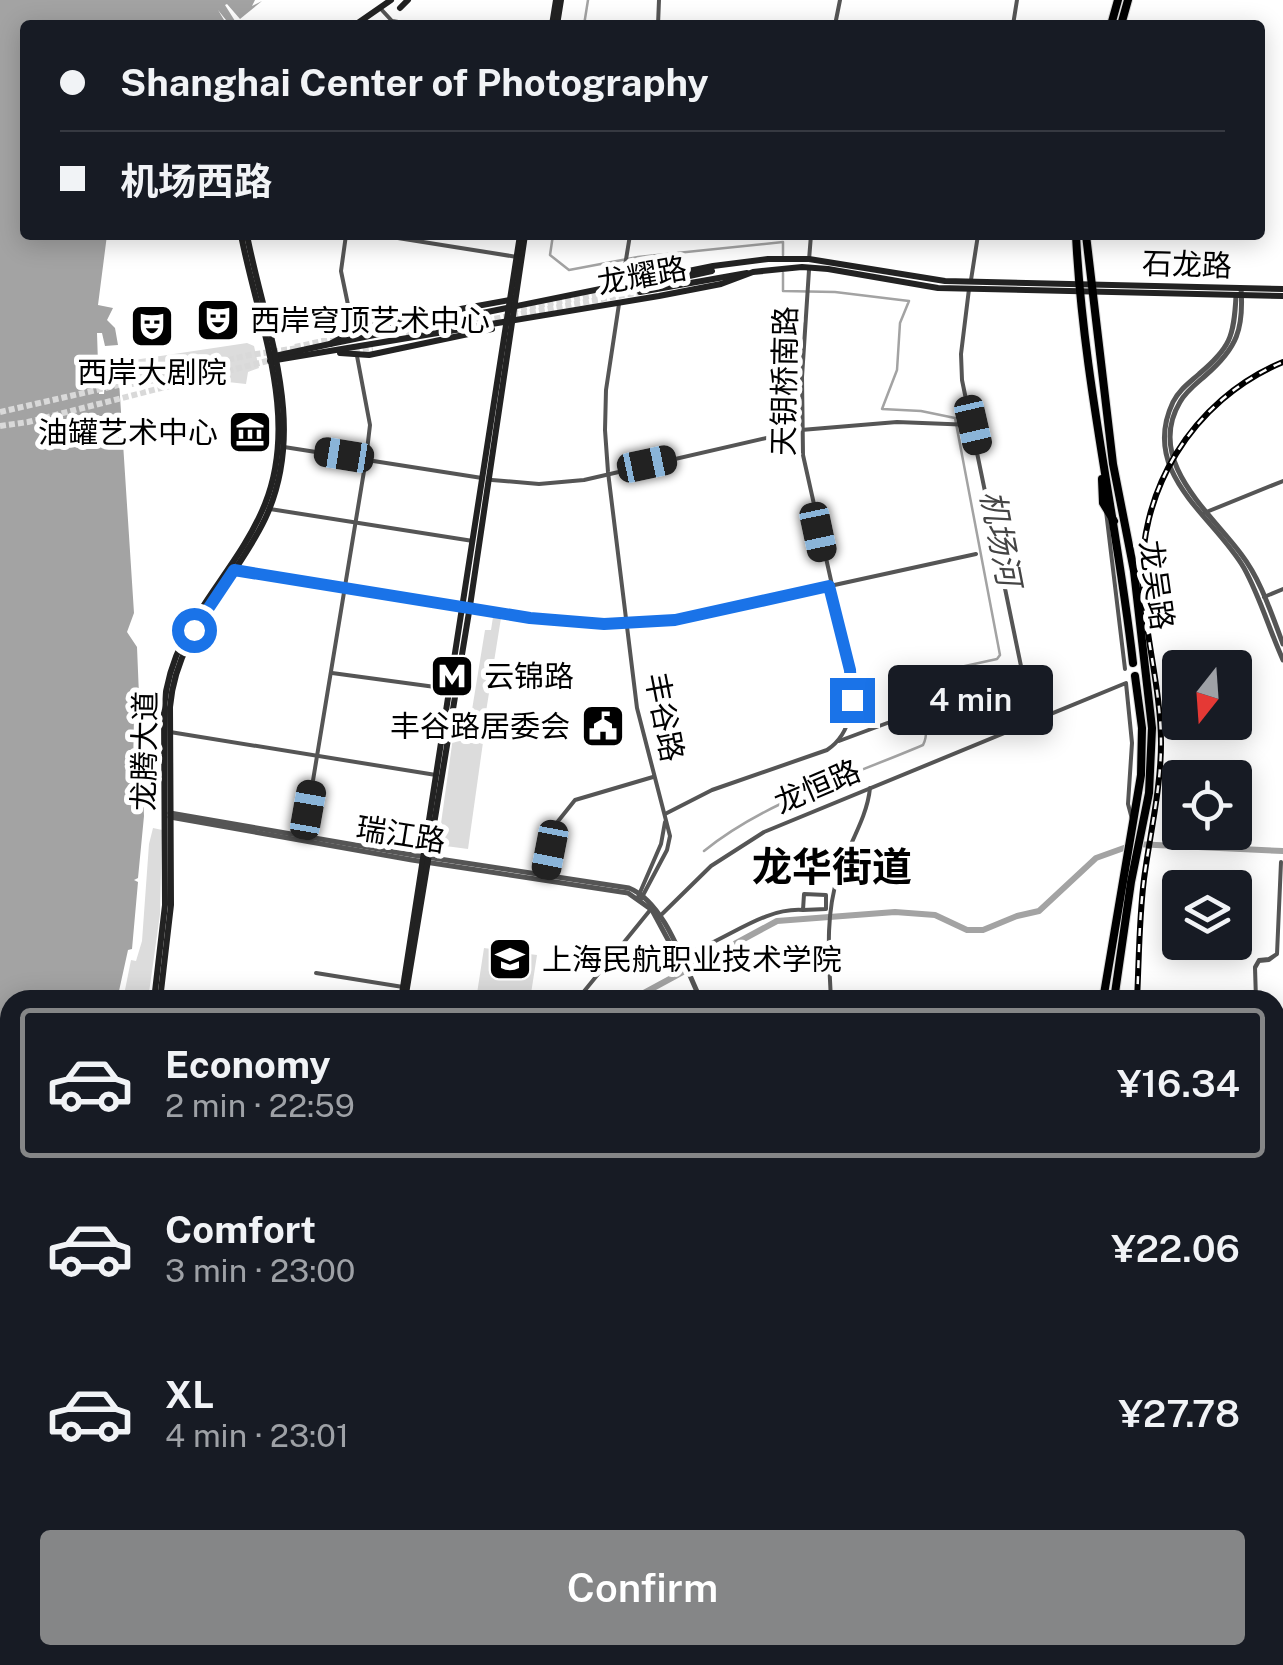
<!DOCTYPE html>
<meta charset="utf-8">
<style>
body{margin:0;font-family:"Public Sans","Noto Sans SC",sans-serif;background:#242831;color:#f1f3f6;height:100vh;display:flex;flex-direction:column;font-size:38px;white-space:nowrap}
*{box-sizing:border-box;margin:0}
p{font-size:32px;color:#9ea1a6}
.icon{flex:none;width:55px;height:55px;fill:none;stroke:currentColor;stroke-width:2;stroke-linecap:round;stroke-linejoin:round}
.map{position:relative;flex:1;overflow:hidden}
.side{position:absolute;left:0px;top:990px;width:1285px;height:675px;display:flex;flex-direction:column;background:#171b24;border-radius:30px 30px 0 0;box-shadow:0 5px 25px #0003}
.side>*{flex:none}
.guide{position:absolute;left:20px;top:20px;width:1245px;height:220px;border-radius:10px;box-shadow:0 5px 25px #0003;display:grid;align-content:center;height:220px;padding:0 40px;background:#171b24}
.needle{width:65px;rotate:197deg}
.buttons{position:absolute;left:1162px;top:650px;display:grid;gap:20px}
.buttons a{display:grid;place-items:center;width:90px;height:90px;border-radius:10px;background:#171b24;box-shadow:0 5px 25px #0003;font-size:50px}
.end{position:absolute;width:45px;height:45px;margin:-22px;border:12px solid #1a73e8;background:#fff;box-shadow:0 0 0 5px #fff}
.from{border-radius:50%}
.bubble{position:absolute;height:70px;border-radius:10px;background:#171b24;box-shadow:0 5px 25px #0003;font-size:32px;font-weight:600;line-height:70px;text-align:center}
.car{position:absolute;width:30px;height:60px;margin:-30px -15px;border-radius:12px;box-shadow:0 0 8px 2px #0007;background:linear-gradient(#222 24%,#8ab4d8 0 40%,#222 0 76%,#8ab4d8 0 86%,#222 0)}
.guide b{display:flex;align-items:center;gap:35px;height:95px;font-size:38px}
.guide b+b{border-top:2px solid #363941}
.guide i{width:25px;height:25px;background:#f1f3f6}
ul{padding:18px 0 0;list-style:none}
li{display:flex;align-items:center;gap:30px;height:150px;margin:0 20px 15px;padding:0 20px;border:5px solid transparent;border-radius:10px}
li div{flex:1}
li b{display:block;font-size:38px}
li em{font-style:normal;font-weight:600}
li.selected{border-color:#858687}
li>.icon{width:90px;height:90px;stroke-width:1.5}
.cta{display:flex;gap:20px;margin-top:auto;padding:20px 40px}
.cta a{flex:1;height:115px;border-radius:10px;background:#858687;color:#fff;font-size:40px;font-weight:600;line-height:115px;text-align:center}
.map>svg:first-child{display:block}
</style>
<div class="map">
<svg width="1283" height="1665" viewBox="0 0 1283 1665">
<rect width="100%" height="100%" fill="#fff"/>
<g fill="#dcdcdc">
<path d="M247,343L254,346L259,368L248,372L246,384C204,379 174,379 132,387L129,354H132L134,360Z"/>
<path d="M493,617L501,618L485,718L471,716L485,630H491Z"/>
<path d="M456,716L486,721L468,849L438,845Z"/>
<path d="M153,828L162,830L160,914L148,1000H123L131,960L136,961L142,941L149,844Z"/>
<path d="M484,948L537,955L530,1000H476Z"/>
<path d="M961,1655H1253L1262,1665H939Z"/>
</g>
<path fill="#a3a3a3" d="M0,0H255L252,6L262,1L240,19L227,4L225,5L235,21L230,25L218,10L227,25H25V235H107L98,305L113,308L107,320L115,328L118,345L105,346L102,333H97L99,394H104L105,381H119L134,613L127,632L137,647L144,816L138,878L134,880L138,882L132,949L128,950L117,1000H10V1268L4,1262L0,1267Z"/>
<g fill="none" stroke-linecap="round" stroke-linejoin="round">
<g stroke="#a3a3a3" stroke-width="2.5">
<path d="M584,25L588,0"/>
<path d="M553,235L550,255L569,270L638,257L783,242V255"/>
<path d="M704,851C767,800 849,777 923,745C931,732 922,695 924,675L997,659L1000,655L955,418L921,411L882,409L897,370L900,323L909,301L835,292L783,291V273"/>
</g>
<path stroke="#a3a3a3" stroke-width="6" d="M631,1000L777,921L895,912L935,915L967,930H983L1017,916L1039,911L1096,858L1135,844L1283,851"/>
<g stroke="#d9d9d9" stroke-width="6" stroke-dasharray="6 3" stroke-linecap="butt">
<path d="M512,310L639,287"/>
<path d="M354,334L382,328"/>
<path d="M406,335L640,292"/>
<path d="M295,347L341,337"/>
<path d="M354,352L373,349"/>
<path d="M0,412L250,355L298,348"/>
<path d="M0,426L28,422L275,359"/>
</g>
<g stroke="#dbdbdb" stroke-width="10">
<g id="primary">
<path d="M1111,25L1118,0"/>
<path d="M1121,25L1128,0"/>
<path d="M1076,235C1083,379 1117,520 1133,663"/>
<path d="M1086,235L1113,464L1134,571L1152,728L1149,793L1131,882L1114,1000"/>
<path d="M1102,479L1103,503L1114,521"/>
<path d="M1103,1000L1141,775L1142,728L1135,676"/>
<path d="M1275,1068H1283"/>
<path d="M1275,1074H1283"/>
<path d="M1262,1655L1270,1665"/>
<path d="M1273,1655L1281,1665"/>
<path d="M888,1665L908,1655"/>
<path d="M930,1665L949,1655"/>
</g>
</g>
<g stroke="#dbdbdb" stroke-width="11">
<path id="trunk" d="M1275,1631L1283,1637"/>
</g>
<g stroke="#555" stroke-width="4">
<path d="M380,8L392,21L417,25"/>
<path d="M658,25L659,0"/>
<path d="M835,25L840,0"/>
<path d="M1013,25L1017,0"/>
<path d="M346,235L341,271L353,329"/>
<path d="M379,235L517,257"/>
<path d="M809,260L811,235"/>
<path d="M971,280L978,235"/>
<path d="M622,284L630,235"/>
<path d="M969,289L961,354L962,380L1028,700"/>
<path d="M619,304L606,390L605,430L608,472L637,708L670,836L667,850L641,899"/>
<path d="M284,447L482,478"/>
<path d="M492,480L539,484L584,480L801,430L897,422L973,425"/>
<path d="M270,509L473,541"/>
<path d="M1106,511L1125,669"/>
<path d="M1204,513L1283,481"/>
<path d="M233,569L530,618L628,624L693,616L976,554"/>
<path d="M1264,597L1283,589"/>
<path d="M332,673L450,689"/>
<path d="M170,732L436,775"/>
<path d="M839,741L890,722"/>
<path d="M665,814L712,790L827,750C853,733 855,698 851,670L803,455L802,377L809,270"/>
<path d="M304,835L366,459L370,425L357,356"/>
<path d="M545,875L555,825L575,800L653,777"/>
<path d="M638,897L661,844L665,822"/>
<path d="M658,918L711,866L764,832L1126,683L1132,743L1128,804L1132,819"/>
<path d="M679,955C721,946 760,907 803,910L804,894L826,895V909L803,910"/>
<path d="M316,973L403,987"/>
<path d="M577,1000L651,909"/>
<path d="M831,1000C829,958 825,916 838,876C847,847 867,819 870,788"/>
<path d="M1256,1000L1255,967L1259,960L1269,959L1277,954L1281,862L1277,954L1269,960L1259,961L1255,968L1256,1000"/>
<path d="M1275,1283L1283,1284"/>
<path d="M1275,1470L1283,1477"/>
<path d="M1283,1490L1276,1497L1283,1508"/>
<path d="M344,1655L351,1665"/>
<path d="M583,1655L584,1665"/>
<path d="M597,1655L598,1665"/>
<path d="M634,1655V1665"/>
<path d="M686,1655L687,1665"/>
<path d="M601,1657L657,1655"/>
<path d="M538,1664L566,1663V1655"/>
</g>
<g stroke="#555" stroke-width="5">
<path d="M1241,288C1244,329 1237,348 1206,375C1197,383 1186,391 1180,402C1145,461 1210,512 1241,554C1261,580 1271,613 1283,644"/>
<path d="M1236,296C1234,337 1230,348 1199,374C1189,383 1179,390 1173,402C1139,474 1214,516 1244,568C1260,597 1269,629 1283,660"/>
<path d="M170,813L413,855L629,888C666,903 684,966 701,1000"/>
<path d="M170,817L412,860L628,893L652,910L673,949"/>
<path d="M0,1349L10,1336"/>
<path d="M0,1473L10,1484"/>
<path d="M0,1587L10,1585"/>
<path d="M0,1593L10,1591"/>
<path d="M138,1655L144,1665"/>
<path d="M144,1655L151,1665"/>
</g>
<g stroke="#222" stroke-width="6">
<path d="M400,8L408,0"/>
<path d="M355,25L391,0"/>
<path d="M552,25L556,0"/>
<path d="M557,25L561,0"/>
<path d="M639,287L712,271"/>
<path d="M640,292L747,273"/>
<path d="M382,328L461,313"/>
<path d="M330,344L713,266L768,259H809L945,281L1283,289"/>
<path d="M340,353L369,355L492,329"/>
<path d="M275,356L330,344L362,327L510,300"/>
<path d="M270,361L659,296L721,284L753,272L802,267L828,269L938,288L1283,296"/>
<path d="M154,1000L165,905L164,707C171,623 235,578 265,504C300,416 258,323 241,235"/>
<path d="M160,1000L171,905L170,707C176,632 234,584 265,519C309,426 265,328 247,235"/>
<path d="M401,1000L520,235"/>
<path d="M405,1000L470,606L525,235"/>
<path d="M0,1334L10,1321"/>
<path d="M482,1655L485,1665"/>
<path d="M386,1665L411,1655"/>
<path d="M406,1665L432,1655"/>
</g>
<use href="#primary" stroke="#000" stroke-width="8"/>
<use href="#trunk" stroke="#000" stroke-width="9"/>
<g stroke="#000" stroke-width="6">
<g id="rail">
<path d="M1137,1000C1139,960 1139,919 1144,879C1150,834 1161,788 1161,743C1161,693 1147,643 1143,592C1135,493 1192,400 1283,362"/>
<path d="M1275,1479L1283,1491"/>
</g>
</g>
<use href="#rail" stroke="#fff" stroke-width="2.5" stroke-dasharray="8" stroke-linecap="butt"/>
<g stroke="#dbdbdb" stroke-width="11" stroke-linecap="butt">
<path id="trunk-bridge" d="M915,1665L937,1655"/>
</g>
<use href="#trunk-bridge" stroke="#000" stroke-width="9"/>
</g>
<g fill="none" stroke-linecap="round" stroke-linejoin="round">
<path stroke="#1a73e8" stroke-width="12" d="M194,630L234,570L530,618L604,624L675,620L829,586L850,670L852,700"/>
</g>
<defs>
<g id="theatre-square" transform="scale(2.25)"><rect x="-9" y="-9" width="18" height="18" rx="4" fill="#000" stroke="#fff"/><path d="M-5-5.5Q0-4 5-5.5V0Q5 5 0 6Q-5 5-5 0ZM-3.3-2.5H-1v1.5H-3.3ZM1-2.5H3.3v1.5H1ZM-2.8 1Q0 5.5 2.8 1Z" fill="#fff"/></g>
<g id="museum-square" transform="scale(2.25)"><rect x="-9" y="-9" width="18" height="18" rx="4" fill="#000" stroke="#fff"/><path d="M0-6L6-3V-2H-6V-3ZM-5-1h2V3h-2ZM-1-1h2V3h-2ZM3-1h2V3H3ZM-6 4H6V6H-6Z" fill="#fff"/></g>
<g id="metro-square" transform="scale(2.25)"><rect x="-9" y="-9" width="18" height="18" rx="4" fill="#000" stroke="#fff"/><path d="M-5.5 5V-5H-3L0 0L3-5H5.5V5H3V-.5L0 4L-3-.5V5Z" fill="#fff"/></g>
<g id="civic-square" transform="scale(2.25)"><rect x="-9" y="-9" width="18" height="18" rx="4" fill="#000" stroke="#fff"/><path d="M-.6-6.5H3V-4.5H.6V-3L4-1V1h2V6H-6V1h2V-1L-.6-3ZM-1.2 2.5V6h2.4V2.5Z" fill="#fff"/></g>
<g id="university-square" transform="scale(2.25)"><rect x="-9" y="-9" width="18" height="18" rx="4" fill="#000" stroke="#fff"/><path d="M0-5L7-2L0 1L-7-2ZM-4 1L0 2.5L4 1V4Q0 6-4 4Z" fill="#fff"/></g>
</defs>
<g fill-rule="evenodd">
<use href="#theatre-square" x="218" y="320"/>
<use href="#theatre-square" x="152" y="326"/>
<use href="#museum-square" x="250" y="432"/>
<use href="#metro-square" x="452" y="676"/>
<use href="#civic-square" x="603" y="726"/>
<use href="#university-square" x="510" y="959"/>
</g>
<g text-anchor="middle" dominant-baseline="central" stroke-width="10" stroke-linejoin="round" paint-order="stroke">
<g font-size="30" fill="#000" stroke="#fff">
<text transform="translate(1187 264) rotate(2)">石龙路</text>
<text transform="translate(642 275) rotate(-10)">龙耀路</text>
<text transform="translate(784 381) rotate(-89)">天钥桥南路</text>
<text transform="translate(1157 585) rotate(82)">龙吴路</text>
<text transform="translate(665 717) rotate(79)">丰谷路</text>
<text transform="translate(144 751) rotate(-89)">龙腾大道</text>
<text transform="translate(817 786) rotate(-23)">龙恒路</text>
<text transform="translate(401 834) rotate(9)">瑞江路</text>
</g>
<g font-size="30" fill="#000" stroke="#fff" text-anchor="start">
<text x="250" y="320">西岸穹顶艺术中心</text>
<text x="152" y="372" text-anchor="middle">西岸大剧院</text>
<text x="218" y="432" text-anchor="end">油罐艺术中心</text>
<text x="484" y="676">云锦路</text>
<text x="570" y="726" text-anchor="end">丰谷路居委会</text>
<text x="542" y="959">上海民航职业技术学院</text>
</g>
<g font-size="32" font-style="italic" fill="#444" stroke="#fff">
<text transform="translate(1001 538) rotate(79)">机场河</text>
</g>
<g font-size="40" font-weight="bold" fill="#000" stroke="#fff">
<text x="832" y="866">龙华街道</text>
</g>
</g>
</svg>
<div class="buttons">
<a><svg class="needle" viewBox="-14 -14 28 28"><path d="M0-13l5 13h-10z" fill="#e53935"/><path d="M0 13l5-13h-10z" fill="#9ea1a6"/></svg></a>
<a><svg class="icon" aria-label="locate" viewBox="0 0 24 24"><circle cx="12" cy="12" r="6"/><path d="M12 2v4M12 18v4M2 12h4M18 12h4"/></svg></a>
<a><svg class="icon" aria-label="layers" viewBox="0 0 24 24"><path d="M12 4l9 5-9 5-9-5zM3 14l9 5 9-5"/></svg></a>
</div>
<i class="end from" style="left:194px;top:630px"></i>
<i class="end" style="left:852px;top:700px"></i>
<div class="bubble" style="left:888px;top:665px;width:165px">4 min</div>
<i class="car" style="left:973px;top:425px;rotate:167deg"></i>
<i class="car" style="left:344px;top:455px;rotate:279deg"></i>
<i class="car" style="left:647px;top:464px;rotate:78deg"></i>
<i class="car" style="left:818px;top:532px;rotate:168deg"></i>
<i class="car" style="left:308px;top:810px;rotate:10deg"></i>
<i class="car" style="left:550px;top:850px;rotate:191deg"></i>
<div class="guide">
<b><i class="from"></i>Shanghai Center of Photography</b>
<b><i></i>机场西路</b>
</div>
<section class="side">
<ul>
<li class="selected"><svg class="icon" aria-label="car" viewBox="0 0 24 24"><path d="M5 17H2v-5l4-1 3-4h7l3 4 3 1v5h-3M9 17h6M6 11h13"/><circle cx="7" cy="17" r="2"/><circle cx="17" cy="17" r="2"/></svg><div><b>Economy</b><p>2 min · 22:59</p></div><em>¥16.34</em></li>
<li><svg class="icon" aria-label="car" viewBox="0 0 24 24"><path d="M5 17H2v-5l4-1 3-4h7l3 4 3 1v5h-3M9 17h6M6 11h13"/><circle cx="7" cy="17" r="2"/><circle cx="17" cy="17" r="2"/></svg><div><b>Comfort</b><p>3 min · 23:00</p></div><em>¥22.06</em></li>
<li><svg class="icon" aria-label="car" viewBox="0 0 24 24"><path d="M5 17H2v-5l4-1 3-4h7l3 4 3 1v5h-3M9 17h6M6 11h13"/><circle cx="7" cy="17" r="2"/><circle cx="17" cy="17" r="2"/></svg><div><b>XL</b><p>4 min · 23:01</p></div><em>¥27.78</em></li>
</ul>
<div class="cta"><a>Confirm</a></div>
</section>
</div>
